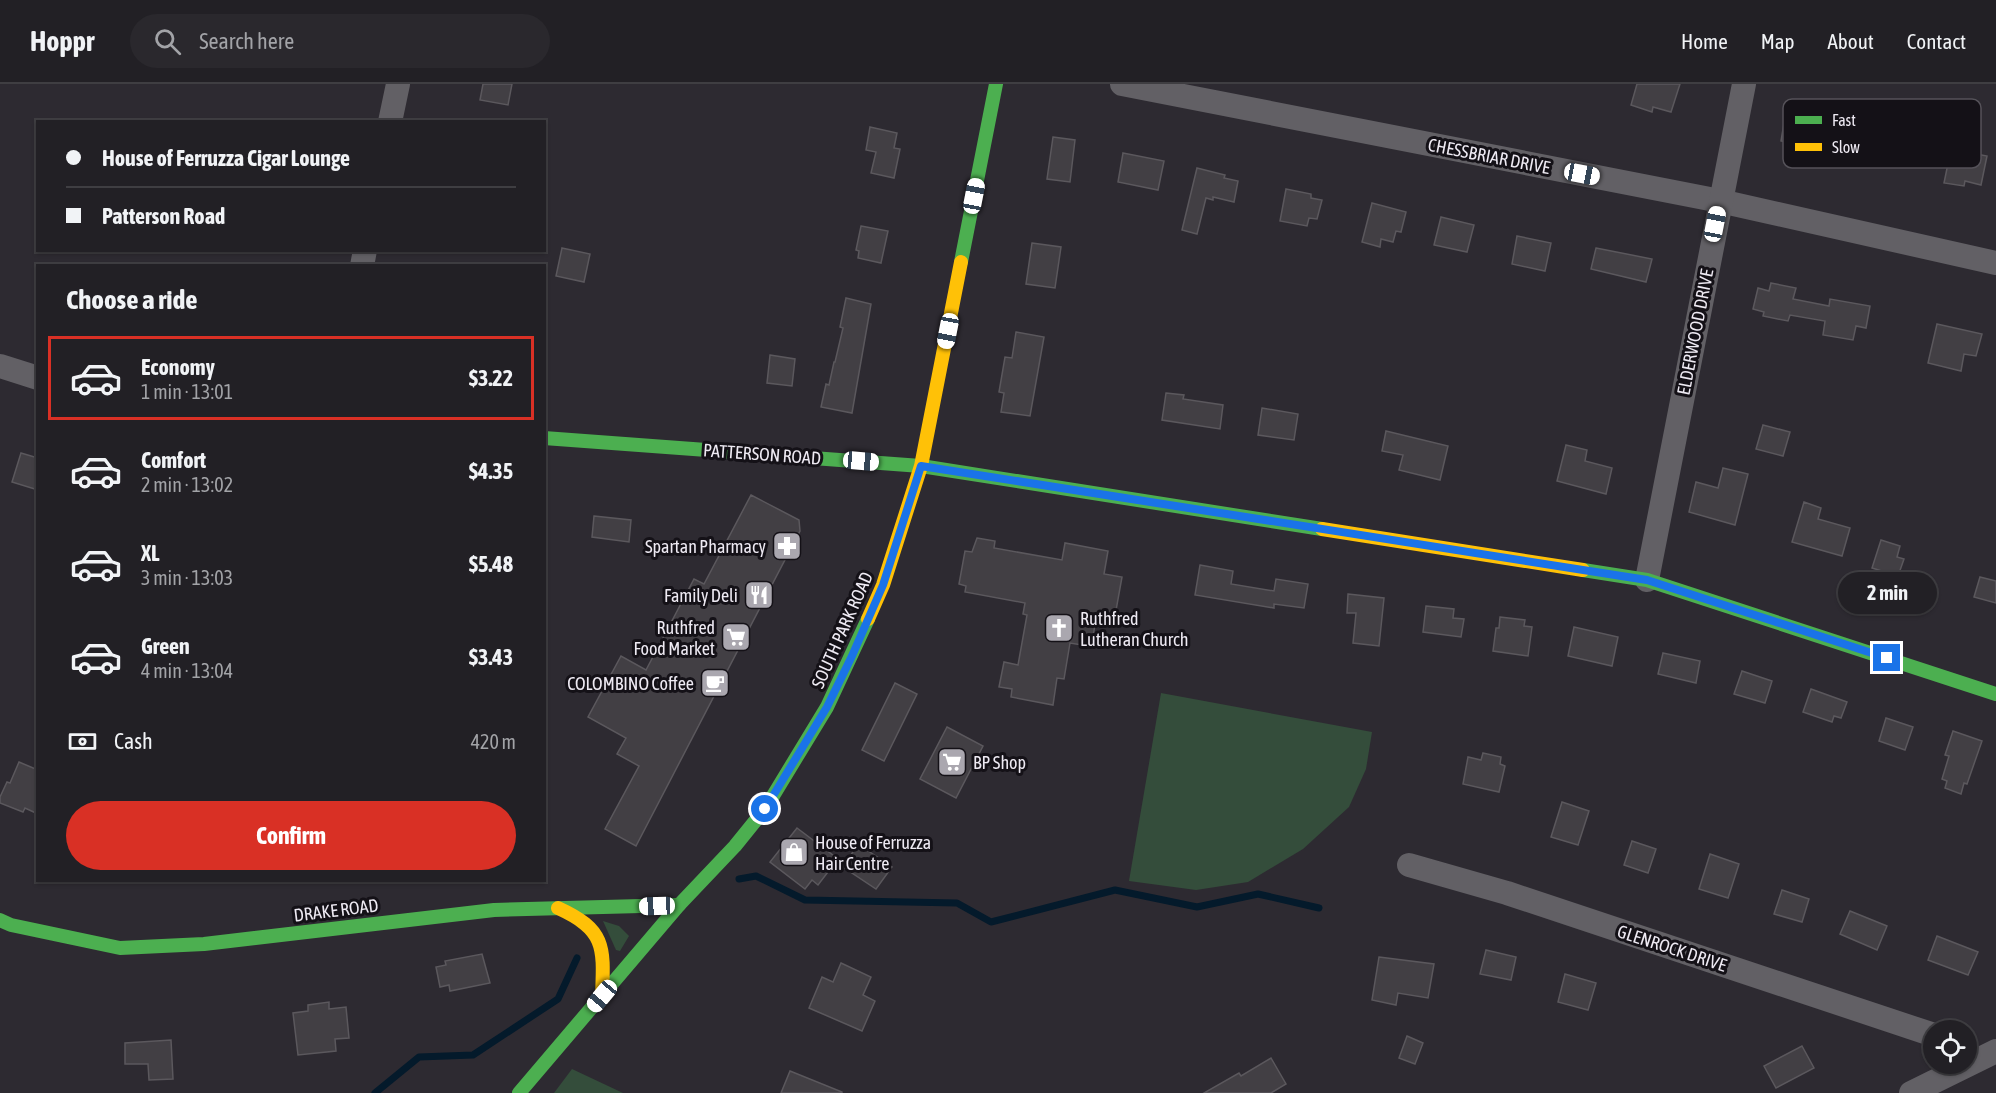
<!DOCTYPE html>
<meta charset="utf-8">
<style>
body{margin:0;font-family:"Asap Condensed",sans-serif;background:#2a282d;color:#f1f3f6;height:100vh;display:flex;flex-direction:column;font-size:22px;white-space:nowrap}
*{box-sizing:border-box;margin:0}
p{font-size:20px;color:#a2a3a7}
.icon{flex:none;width:33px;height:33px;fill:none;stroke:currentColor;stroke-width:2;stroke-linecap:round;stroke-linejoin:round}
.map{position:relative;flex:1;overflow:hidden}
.drawer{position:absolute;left:36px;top:180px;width:510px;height:618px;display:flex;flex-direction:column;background:#222025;border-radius:0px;box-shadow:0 2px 4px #0004,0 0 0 2px #3f3e42}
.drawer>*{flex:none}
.top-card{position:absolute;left:36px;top:36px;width:510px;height:132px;border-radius:0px;box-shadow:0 2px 4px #0004,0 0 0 2px #3f3e42;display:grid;align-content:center;height:132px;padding:0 30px;background:#222025}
.fabs{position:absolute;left:1923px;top:936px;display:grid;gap:12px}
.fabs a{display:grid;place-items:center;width:54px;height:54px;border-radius:50%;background:#222025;box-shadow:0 2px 4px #0004,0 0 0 2px #3f3e42;font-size:30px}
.end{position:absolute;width:27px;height:27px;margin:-14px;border:8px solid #1a73e8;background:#fff;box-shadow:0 0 0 3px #fff}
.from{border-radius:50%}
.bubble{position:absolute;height:42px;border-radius:21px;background:#222025;box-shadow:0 2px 4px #0004,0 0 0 2px #3f3e42;font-size:20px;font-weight:700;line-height:42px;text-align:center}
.car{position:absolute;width:18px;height:36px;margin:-18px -9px;border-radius:8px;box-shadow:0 0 4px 2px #0007;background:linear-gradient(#fff 24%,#345 0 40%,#fff 0 76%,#345 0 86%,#fff 0)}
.top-card b{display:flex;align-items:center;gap:21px;height:57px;font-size:22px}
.top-card b+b{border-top:2px solid #3f3e42}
.top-card i{width:15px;height:15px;background:#f1f3f6}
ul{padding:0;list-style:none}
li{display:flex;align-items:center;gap:18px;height:84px;margin:0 12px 9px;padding:0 18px;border:3px solid transparent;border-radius:0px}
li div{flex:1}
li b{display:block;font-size:22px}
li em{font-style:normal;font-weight:700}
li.active{border-color:#d93025}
li>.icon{width:54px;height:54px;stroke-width:1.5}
h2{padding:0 30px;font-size:27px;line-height:72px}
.pay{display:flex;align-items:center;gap:15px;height:66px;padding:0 30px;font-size:22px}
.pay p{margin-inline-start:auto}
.action{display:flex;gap:12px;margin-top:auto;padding:12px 30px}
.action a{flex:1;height:69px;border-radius:36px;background:#d93025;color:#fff;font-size:24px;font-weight:700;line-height:69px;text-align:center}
header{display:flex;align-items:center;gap:36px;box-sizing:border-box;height:84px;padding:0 30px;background:#222025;border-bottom:2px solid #3f3e42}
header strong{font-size:28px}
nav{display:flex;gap:33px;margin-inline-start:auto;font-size:21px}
.search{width:420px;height:54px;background:#2a282d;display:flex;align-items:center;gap:15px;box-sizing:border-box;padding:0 21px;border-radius:33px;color:#a2a3a7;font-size:22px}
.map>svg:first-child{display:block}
</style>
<header>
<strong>Hoppr</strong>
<div class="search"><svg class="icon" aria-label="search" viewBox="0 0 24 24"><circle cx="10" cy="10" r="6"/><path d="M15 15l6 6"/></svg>Search here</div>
<nav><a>Home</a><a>Map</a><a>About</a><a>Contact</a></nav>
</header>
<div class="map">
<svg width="1996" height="1009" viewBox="0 0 1996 1009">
<rect width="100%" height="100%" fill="#2d2a31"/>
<g fill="#344d3b">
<path d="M1161,609L1372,648L1366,685L1349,723L1303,765L1248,798L1196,806L1129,797Z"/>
<path d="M603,837L619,842L629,852L620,867L616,866Z"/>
<path d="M572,985L623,1009H554Z"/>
</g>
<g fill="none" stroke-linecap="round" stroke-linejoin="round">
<g stroke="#041a2b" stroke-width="7">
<path d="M739,795L756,792L805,816L957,819L991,838L1115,806L1197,823L1258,810L1319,824"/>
<path d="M375,1009L419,973L473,971L558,915L577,874"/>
</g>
</g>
<g fill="#423f44" stroke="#5b585d" stroke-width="1.5">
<path d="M483,0H512L508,21L480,16Z"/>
<path d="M1637,0H1680L1671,28L1653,23L1652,28L1631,21Z"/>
<path d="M1787,22L1822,29L1821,38L1832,40L1828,61L1808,57L1807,62L1781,57Z"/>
<path d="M870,43L897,49L894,64L900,65L894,94L871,89L876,68L866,66Z"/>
<path d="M1053,53L1075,56L1070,98L1047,95Z"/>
<path d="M1951,65L1987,72L1981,101L1965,97L1964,102L1944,99Z"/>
<path d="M1123,69L1164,77L1158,106L1118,98Z"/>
<path d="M1197,84L1225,91L1224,94L1238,97L1234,118L1213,113V116L1206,114L1197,150L1182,146Z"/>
<path d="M1286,105L1311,110V114L1322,116L1317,135L1309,134L1307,142L1280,137Z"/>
<path d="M1372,119L1406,128L1401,148L1396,147L1393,158L1381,155L1380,163L1362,158Z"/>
<path d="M1441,133L1474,141L1467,168L1434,161Z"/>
<path d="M861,142L888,147L881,179L858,174L859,167L856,166Z"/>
<path d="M1517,152L1551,159L1545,187L1512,180Z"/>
<path d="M1032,159L1061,163L1055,204L1026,200Z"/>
<path d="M562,164L590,170L584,198L556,192Z"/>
<path d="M1596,164L1652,175L1646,198L1591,185Z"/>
<path d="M1771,199L1796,204L1793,215L1829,222L1830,215L1870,222L1866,244L1856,242L1853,256L1823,251L1825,237L1790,231L1788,237L1763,232L1764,228L1753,225L1758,204L1769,207Z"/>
<path d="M846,214L871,220L852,329L821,323L826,300L829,301L834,278H835L843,244L840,243Z"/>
<path d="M1937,240L1982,250L1976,272L1964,270L1961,287L1928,279Z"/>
<path d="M1016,248L1044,253L1030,332L1001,328L1004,309L999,308L1005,273L1012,274Z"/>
<path d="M770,271L795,275L792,302L767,299Z"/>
<path d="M1166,309L1184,311L1183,315L1223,321L1220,345L1162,336Z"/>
<path d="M1262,324L1298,330L1294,356L1258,351Z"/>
<path d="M1763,341L1790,348L1783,372L1756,365Z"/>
<path d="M1386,347L1448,362L1440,396L1399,386L1403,371L1382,367Z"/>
<path d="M1566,361L1587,366L1585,377L1612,384L1606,410L1557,397Z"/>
<path d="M21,369L38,374V406L12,398Z"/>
<path d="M1723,384L1748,390L1735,441L1689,428L1696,398L1718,404Z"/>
<path d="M751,411L799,436L800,447L636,762L605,745L639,682L617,670L626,654L588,633L621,572L646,586L694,495L704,500Z"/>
<path d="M1804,418L1821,424L1818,435L1850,444L1842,472L1792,458Z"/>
<path d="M594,432L631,436L629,458L592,453Z"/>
<path d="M977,454L995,457L994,464L1062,476L1065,459L1108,467L1104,490L1122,493L1115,532L1097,529L1092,558L1083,557L1082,561L1070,559L1064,595L1057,594L1053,621L1011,613L1012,605L999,603L1004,578L1018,581L1027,531L1023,530L1025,519L965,508L966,502L959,500L965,467L972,468Z"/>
<path d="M1881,456L1900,462L1897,473L1904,475L1898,492L1872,484Z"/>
<path d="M1200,481L1233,487L1231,500L1274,507L1276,495L1308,500L1304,524L1274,520V524L1195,511Z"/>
<path d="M1980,493L1996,497V519L1974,513Z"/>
<path d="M1348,510L1384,514L1379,562L1353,559L1356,529H1347Z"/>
<path d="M1426,522L1454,525L1453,534L1464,535L1461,553L1423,548Z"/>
<path d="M1500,533L1525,536L1524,542L1532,543L1528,572L1493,567L1496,544H1499Z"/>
<path d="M1574,543L1618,553L1612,582L1568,572Z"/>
<path d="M1663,569L1700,577L1696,599L1658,590Z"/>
<path d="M1742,587L1772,597L1765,619L1734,610Z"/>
<path d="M895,599L917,610L884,677L862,666Z"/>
<path d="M1811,605L1847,618L1841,634L1834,632L1832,638L1803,628Z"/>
<path d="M1886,634L1913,643L1905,666L1879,657Z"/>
<path d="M947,643L983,662L956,714L920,695Z"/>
<path d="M1953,647L1982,657L1967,700L1964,699L1961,710L1945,704L1947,697L1942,695L1949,672L1945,671Z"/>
<path d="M1483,669L1501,673L1500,680L1505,682L1499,708L1463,700L1468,673L1481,676Z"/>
<path d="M19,678L38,686V730L25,724L23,728L0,719V713L7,698L10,699Z"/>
<path d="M1562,718L1589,727L1578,761L1551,753Z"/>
<path d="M797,744L838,775L818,801L812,796L805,805L770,778Z"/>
<path d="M1632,757L1656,765L1648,789L1624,781Z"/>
<path d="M858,760L892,783L876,805L843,783Z"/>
<path d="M1710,770L1739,780L1728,814L1699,805Z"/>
<path d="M1782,806L1809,815L1802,838L1774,830Z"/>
<path d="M1850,827L1887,842L1877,866L1840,850Z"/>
<path d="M1937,852L1978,868L1968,891L1928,876Z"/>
<path d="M1486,866L1516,873L1511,896L1480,890Z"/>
<path d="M482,870L490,899L450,907L449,901L440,903L436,883L446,881L445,877Z"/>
<path d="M1379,873L1434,880L1428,914L1398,909L1396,921L1372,916Z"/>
<path d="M841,879L871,893L863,911L875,917L862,947L809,924L822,893L833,898Z"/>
<path d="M1565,890L1596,899L1588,926L1558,918Z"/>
<path d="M329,918V925L346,923L349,954L335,955L336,967L298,971L293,929L308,927V921Z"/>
<path d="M1407,952L1423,959L1415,980L1399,974Z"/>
<path d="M171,956L173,995L149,996L148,980H125V959Z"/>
<path d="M1802,962L1814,984L1776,1004L1764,982Z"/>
<path d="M1271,974L1286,1000L1271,1009H1204L1239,989L1241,992Z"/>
<path d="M790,987L842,1008V1009H781Z"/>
</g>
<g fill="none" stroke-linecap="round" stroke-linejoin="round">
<g stroke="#626065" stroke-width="24">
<path d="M1122,0L1720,117L1996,179"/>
<path d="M390,38L398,0"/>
<path d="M362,182L365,166"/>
<path d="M0,282L38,294"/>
<path d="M1647,496L1744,0"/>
<path d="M1409,781L1507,809L1934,951"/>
<path d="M1911,1009L1996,967"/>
</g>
<g stroke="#4caf50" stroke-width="14">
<path d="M961,178L996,0"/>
<path d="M544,354L921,382L1322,445"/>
<path d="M1583,486L1647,496L1996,610"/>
<path d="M0,836L11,841L120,864L204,860L494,826L679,821"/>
<path d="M519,1009L679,821L735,762L765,725L827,623L868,535"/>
</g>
<g stroke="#ffc107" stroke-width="14">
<path d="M1322,445L1583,486"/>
<path d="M868,535L883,501L921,382L961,178"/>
<path d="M558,824C606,846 604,863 602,912"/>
</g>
</g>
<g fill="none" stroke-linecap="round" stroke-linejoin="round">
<path stroke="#1a73e8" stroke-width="8" d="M765,725L827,623L852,572L883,501L921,382L1647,496L1887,574"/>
</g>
<defs>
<g id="pharmacy-square" transform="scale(1.5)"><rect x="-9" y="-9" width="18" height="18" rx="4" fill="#aaa7af" stroke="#141117"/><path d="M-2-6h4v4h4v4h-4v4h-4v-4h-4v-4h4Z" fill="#fff"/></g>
<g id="restaurant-square" transform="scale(1.5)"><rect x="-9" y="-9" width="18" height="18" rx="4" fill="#aaa7af" stroke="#141117"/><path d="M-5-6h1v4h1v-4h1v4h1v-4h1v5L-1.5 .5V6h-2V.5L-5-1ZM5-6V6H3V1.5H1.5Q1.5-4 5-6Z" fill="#fff"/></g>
<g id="church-square" transform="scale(1.5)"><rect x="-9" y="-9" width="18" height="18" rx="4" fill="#aaa7af" stroke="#141117"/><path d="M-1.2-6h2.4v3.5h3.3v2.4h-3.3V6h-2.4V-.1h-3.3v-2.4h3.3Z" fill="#fff"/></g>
<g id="supermarket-square" transform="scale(1.5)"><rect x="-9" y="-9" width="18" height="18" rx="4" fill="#aaa7af" stroke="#141117"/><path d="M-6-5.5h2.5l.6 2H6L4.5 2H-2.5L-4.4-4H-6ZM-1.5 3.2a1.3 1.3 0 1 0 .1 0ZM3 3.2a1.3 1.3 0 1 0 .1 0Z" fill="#fff"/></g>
<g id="cafe-square" transform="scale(1.5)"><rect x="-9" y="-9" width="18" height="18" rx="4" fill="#aaa7af" stroke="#141117"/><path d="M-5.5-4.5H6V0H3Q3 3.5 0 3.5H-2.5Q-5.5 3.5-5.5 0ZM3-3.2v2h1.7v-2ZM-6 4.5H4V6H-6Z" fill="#fff"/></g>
<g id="shop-square" transform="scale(1.5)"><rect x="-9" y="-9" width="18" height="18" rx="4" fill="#aaa7af" stroke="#141117"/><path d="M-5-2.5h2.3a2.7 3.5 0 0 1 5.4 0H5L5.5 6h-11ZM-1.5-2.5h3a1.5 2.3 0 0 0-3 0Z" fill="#fff"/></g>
</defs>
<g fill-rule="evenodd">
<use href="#pharmacy-square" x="787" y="462"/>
<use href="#restaurant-square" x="759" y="511"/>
<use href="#church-square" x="1059" y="544"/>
<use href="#supermarket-square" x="736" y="553"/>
<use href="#cafe-square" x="715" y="599"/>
<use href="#supermarket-square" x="952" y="678"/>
<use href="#shop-square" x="794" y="768"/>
</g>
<g text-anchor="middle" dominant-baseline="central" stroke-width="6" stroke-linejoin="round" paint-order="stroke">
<g font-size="18" fill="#eeeaf3" stroke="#141117">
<text transform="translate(1489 72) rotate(11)">CHESSBRIAR DRIVE</text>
<text transform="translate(1695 248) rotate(-79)">ELDERWOOD DRIVE</text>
<text transform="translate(762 370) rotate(4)">PATTERSON ROAD</text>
<text transform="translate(842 546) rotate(-66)">SOUTH PARK ROAD</text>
<text transform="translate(336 826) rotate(-7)">DRAKE ROAD</text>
<text transform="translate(1672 864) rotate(18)">GLENROCK DRIVE</text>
</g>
<g font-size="18" fill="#eeeaf3" stroke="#141117" text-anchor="end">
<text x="766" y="462">Spartan Pharmacy</text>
<text x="738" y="511">Family Deli</text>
<text x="1080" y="534" text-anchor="start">Ruthfred<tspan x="1080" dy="21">Lutheran Church</tspan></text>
<text x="715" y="543">Ruthfred<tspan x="715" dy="21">Food Market</tspan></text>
<text x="694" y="599">COLOMBINO Coffee</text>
<text x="973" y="678" text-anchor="start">BP Shop</text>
<text x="815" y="758" text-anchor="start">House of Ferruzza<tspan x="815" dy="21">Hair Centre</tspan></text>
</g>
</g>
<rect x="1783" y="15" width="198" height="69" rx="9" fill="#141117" stroke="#555259" stroke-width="1.5"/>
<rect x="1795" y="32" width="27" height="8" fill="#4caf50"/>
<rect x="1795" y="59" width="27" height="8" fill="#ffc107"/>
<g font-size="16" fill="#eeeaf3">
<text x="1832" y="42">Fast</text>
<text x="1832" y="69">Slow</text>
</g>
</svg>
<div class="fabs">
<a><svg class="icon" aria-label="locate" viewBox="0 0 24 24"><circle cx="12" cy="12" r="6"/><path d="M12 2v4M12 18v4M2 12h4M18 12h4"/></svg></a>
</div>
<i class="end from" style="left:765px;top:725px"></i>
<i class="end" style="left:1887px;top:574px"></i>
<div class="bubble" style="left:1838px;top:488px;width:99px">2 min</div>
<i class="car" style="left:1582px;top:90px;rotate:101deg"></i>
<i class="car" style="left:974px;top:112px;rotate:11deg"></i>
<i class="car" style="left:1715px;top:140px;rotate:11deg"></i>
<i class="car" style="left:948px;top:247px;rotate:191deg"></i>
<i class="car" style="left:861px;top:377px;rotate:95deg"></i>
<i class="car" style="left:657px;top:822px;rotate:268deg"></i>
<i class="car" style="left:602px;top:912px;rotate:220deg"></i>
<div class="top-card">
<b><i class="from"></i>House of Ferruzza Cigar Lounge</b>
<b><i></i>Patterson Road</b>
</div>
<section class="drawer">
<h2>Choose a ride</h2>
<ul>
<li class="active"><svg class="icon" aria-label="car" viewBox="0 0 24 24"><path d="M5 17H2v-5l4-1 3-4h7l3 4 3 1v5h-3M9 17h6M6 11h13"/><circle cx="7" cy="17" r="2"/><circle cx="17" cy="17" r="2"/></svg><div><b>Economy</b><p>1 min · 13:01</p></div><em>$3.22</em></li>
<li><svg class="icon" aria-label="car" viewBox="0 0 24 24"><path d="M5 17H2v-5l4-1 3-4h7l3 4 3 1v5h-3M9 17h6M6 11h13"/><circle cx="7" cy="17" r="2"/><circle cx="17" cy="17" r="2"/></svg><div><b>Comfort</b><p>2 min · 13:02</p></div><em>$4.35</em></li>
<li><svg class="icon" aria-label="car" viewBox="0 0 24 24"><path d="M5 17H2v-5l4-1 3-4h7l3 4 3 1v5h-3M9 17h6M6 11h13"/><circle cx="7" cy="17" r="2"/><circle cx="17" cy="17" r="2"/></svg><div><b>XL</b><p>3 min · 13:03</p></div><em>$5.48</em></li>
<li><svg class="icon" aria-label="car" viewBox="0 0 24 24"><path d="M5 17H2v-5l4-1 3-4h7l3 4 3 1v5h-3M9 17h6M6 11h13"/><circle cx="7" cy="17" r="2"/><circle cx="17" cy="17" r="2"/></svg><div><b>Green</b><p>4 min · 13:04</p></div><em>$3.43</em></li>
</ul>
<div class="pay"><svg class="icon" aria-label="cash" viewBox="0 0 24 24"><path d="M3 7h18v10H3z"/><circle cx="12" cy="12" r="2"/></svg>Cash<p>420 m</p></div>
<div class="action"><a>Confirm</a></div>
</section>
</div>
